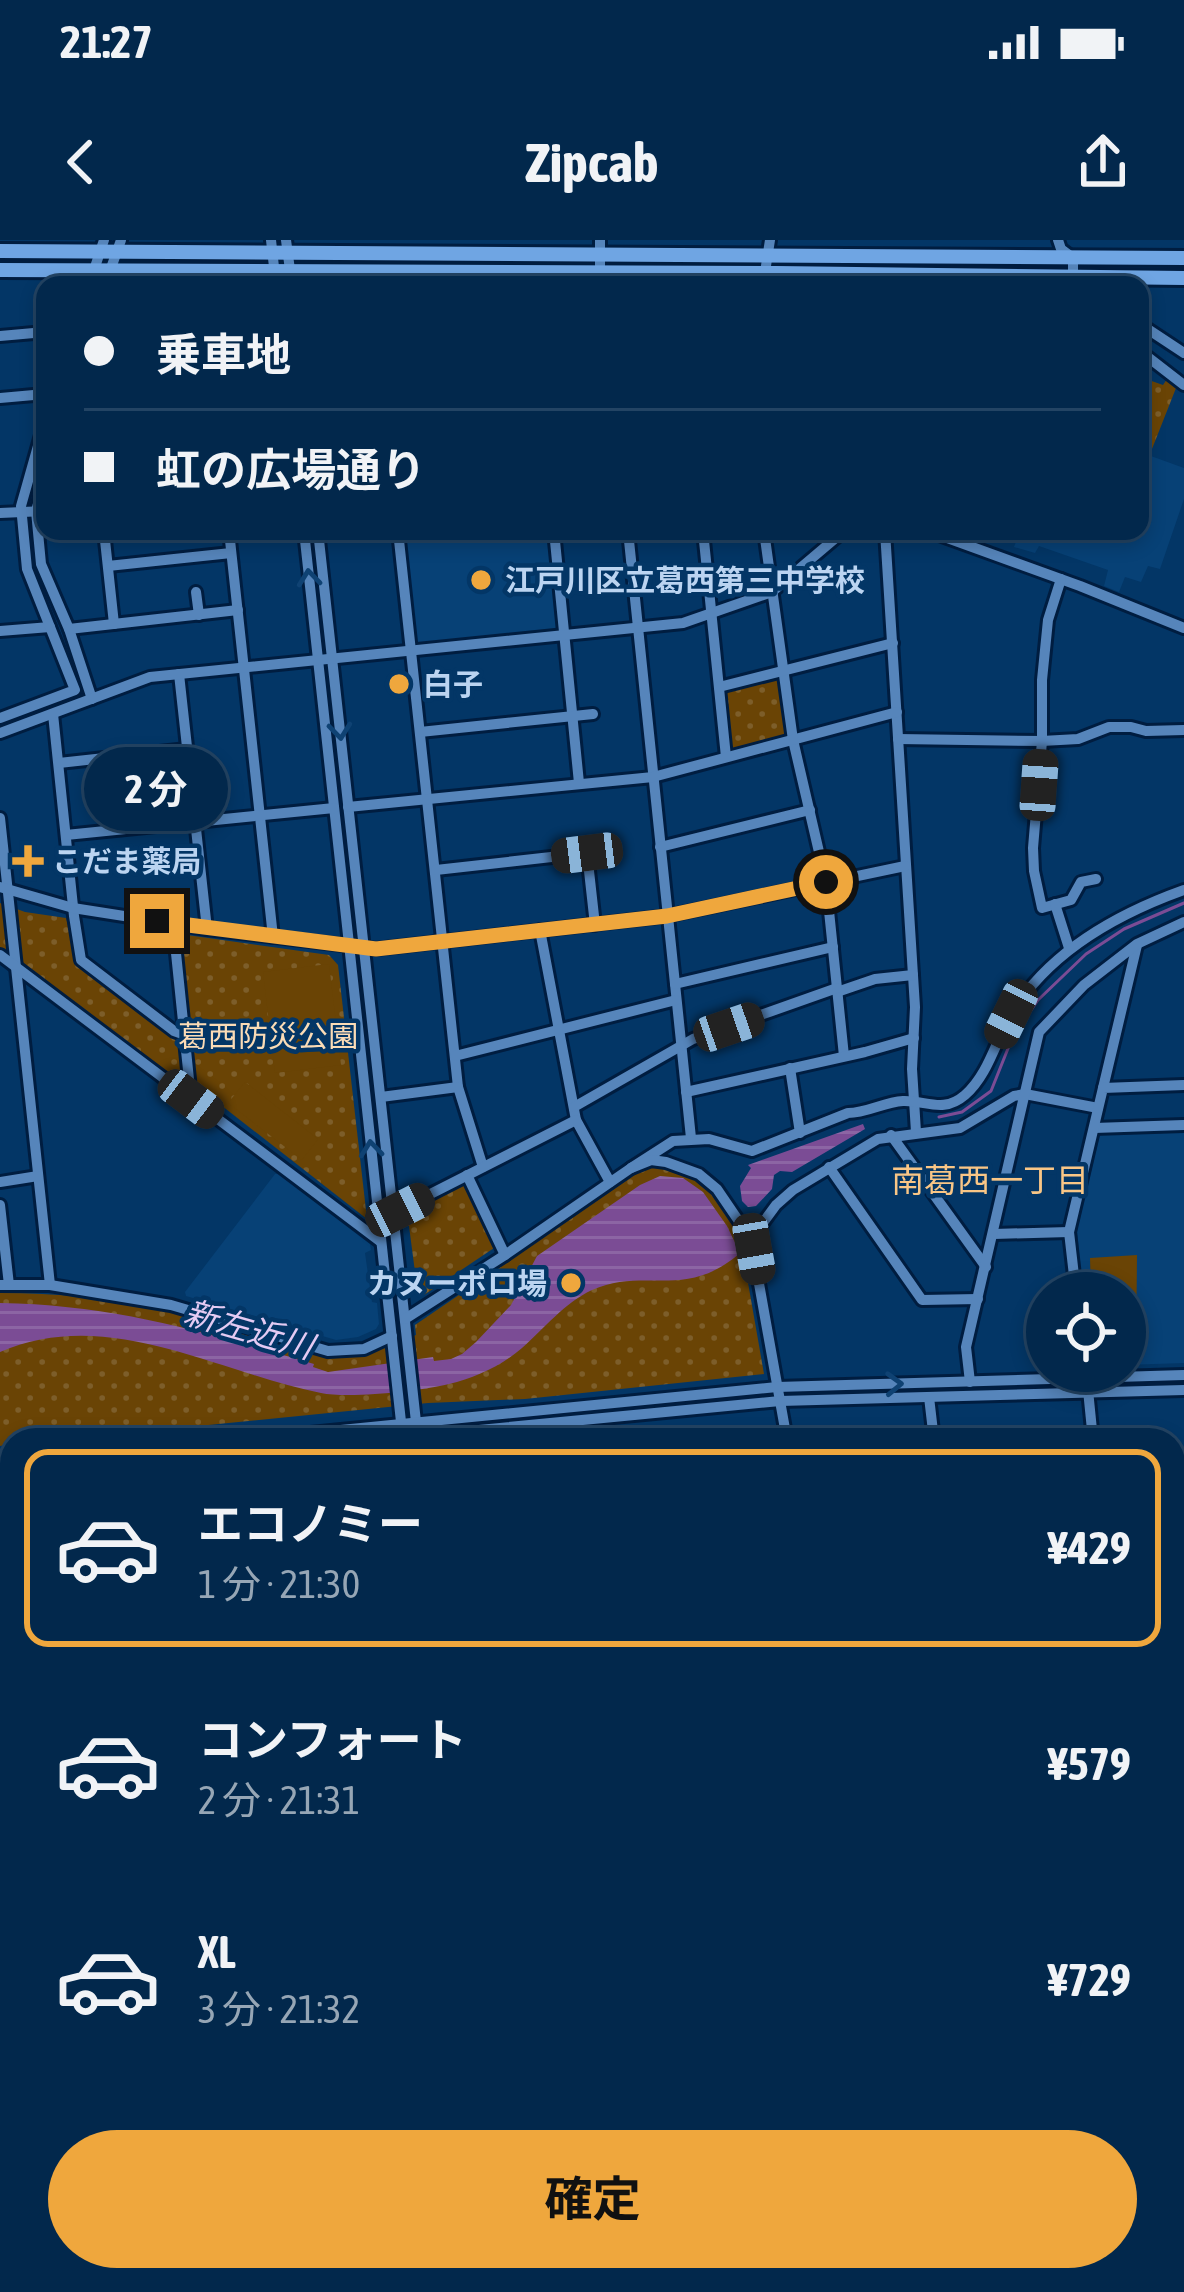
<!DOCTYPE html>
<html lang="ja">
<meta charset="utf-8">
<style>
body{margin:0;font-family:"Asap Condensed","Noto Sans JP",sans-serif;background:#103456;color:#f1f3f6;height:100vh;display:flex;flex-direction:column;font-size:45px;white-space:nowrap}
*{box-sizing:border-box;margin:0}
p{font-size:39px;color:#96a6b5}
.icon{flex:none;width:66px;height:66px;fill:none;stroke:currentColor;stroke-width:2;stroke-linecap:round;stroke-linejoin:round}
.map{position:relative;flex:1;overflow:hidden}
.panel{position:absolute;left:0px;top:1188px;width:1185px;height:864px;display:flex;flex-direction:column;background:#02284c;border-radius:36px 36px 0 0;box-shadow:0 6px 18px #0003,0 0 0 3px #234464}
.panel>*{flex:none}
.guide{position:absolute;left:36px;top:36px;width:1113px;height:264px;border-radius:24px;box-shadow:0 6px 18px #0003,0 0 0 3px #234464;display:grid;align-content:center;height:264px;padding:0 48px;background:#02284c}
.fabs{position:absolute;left:1026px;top:1032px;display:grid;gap:24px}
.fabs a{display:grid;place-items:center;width:120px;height:120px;border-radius:50%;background:#02284c;box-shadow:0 6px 18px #0003,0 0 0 3px #234464;font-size:60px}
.end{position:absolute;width:54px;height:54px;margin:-27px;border:15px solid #efa73d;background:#111;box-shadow:0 0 0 6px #111}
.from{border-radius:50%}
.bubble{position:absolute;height:84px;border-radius:42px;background:#02284c;box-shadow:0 6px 18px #0003,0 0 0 3px #234464;font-size:39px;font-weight:700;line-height:84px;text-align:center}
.car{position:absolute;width:36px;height:72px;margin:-36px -18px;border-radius:15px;box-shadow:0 0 9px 3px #0007;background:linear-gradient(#222 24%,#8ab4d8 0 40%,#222 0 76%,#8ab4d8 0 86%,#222 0)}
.guide b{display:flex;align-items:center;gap:42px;height:114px;font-size:45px}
.guide b+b{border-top:3px solid #234464}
.guide i{width:30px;height:30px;background:#f1f3f6}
ul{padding:21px 0 0;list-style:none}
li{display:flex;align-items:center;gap:36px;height:198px;margin:0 24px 18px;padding:0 24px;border:6px solid transparent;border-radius:24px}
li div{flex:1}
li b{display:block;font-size:45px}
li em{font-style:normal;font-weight:700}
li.on{border-color:#efa73d}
li>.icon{width:108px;height:108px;stroke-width:1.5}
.primary-button{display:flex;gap:24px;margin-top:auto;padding:24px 48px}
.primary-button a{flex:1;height:138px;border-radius:72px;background:#efa73d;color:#111;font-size:48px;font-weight:700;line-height:138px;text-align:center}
.status{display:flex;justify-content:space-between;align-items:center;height:84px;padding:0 60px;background:#02284c;direction:ltr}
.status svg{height:33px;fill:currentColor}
header{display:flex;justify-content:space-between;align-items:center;height:156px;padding:0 48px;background:#02284c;font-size:54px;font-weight:700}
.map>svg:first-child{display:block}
</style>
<div class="status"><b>21:27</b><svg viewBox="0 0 49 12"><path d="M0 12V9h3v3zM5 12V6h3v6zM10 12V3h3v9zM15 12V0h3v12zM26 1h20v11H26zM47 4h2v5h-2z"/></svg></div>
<header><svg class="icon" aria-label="back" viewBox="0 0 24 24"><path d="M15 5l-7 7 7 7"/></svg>Zipcab<svg class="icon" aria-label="share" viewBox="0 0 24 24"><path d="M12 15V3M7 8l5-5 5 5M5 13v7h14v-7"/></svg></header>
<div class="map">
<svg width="1184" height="2052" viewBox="0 0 1184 2052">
<defs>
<pattern id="industrial-grid" width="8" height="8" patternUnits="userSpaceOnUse" patternTransform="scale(3)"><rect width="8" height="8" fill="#074176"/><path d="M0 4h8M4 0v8" fill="none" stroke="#295c8a"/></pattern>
<pattern id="grass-tufts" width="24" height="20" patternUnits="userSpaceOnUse" patternTransform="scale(3)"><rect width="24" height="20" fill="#6a4405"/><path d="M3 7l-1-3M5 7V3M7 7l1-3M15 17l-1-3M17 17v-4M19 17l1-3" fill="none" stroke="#7d5e2a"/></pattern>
<pattern id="park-dots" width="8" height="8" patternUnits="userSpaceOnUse" patternTransform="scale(3)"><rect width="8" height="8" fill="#6a4405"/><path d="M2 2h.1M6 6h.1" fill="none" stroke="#7d5e2a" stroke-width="1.8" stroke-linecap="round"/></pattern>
<pattern id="water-rules" width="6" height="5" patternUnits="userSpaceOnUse" patternTransform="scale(3)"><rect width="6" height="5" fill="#7b4c95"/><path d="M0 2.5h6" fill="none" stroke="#8c65a4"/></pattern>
</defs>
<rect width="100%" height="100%" fill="#033666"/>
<g fill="#074176">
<path d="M1151,216L1184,228V259L1160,329L1148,326L1141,342L1125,337L1119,352L1104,346L1108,330L1039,306L1035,313L1014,307L1020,291H1140V217L1149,220Z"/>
<path d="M402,291H550L560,389L415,404Z"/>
<path d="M1184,887V1123L1125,1125V1053H1083L1077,991L1100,894L1103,890Z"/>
<path d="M275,934H279L370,1004L371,1010L365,1013L372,1062L377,1063L379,1084L376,1089L358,1097L336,1100L186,1056L185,1052Z"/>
</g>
<g fill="url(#industrial-grid)">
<path d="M1173,1744L1184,1747V2041L1173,2038Z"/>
<path d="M103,2040H1065L1113,2052H94Z"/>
</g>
<path fill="url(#grass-tufts)" d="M0,1681L12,1683V1939L0,1936Z"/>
<g fill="url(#park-dots)">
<path d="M1169,136L1178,143L1148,219L1140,216V146L1143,138L1163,145Z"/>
<path d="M779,437L787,498L731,512L723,451Z"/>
<path d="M0,663L25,672L66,678L78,721L182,802L187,846L184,847L0,712Z"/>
<path d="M180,694L329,715L338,725L367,979L194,844L177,697Z"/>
<path d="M655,926H665L708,943L732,976L745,1005L743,1014L764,1134L525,1159L428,1163L58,1200H12V1204L0,1206V1053C56,1053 111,1058 166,1070C220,1081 273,1101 326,1116C360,1120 386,1107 416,1095L415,1085L636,934Z"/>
<path d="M464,942L467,944L496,1004L494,1008L421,1057L418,1055L409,986H405L404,975L407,970Z"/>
</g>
<g fill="#6a4405">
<path d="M329,724L341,825L275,833L263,732Z"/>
<path d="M245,842L318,899L302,920L228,863Z"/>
<path d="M1137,1015L1136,1121L1125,1122V1053H1091L1090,1018Z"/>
</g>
<g fill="url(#water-rules)">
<path d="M863,884L865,889L792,932L780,931L774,935L772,949L756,966L748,967L742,961L740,946L751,928L748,925Z"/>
<path d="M660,936L683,938L703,952L727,986L740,1013C685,1061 646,1026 592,1050C564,1063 545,1088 522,1108C501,1126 475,1138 449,1144C420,1151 349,1159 321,1153C216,1132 108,1065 0,1112V1063C115,1065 205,1092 314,1124L313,1127L328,1132L433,1117L434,1121L451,1119L462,1114L476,1102L511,1065L537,1016L640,945Z"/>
</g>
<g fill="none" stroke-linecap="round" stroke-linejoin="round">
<path stroke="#7b4c95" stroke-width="3" d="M939,877L962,872L991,851L1013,796L1038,760L1086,714L1124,689L1184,663"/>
<g stroke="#001d40" stroke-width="16">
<g id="minor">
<path d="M271,0L276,45"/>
<path d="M286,0L292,45"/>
<path d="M600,0V45"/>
<path d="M1058,0L1061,9L1073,18V36L1068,45"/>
<path d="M89,45L104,0"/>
<path d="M105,45L121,0"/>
<path d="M763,45L770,0"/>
<path d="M1140,84L1184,113"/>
<path d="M0,96L45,92"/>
<path d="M1140,111L1184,145"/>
<path d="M0,158L45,154"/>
<path d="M45,238L36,271L41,324L69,389L92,459"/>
<path d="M0,273L45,271"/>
<path d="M104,291L114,384"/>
<path d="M229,291L273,697"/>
<path d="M304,291L403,1200"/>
<path d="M318,291L418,1200"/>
<path d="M398,291L458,847L483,927"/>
<path d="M554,291L579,543"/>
<path d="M628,291L691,898"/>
<path d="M703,291L726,517"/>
<path d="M764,291L793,500L826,642L844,816"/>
<path d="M885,291L915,767L912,829L916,892"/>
<path d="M928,291L1080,346L1184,388"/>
<path d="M108,326L231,313"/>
<path d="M1061,339L1048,380L1042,440V501L1033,608L1034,631L1042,668L1071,660L1081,642L1096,639"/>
<path d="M196,352L199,375"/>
<path d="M69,389L238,370"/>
<path d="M0,391L50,387"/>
<path d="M179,434L207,689"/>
<path d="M719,447L893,403"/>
<path d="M53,474L74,676L81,720L174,791L185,795"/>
<path d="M0,478L75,450L27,329L21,266L45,181"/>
<path d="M420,492L593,474"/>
<path d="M0,493L150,437L683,383L772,352L844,291"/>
<path d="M898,499L1042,501L1078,499L1109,487H1131L1146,491L1184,490"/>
<path d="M59,523L187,509"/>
<path d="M348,567L653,537L897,472"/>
<path d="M0,578L50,1045"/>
<path d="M66,595L334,568"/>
<path d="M660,607L810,570"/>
<path d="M436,630L587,613L595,685"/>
<path d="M0,647L73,668L207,689L376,709L667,676L905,626"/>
<path d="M1055,664L1069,708"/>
<path d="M173,684L191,859"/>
<path d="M540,690L576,880L610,942"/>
<path d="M0,715L381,1002"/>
<path d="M675,744L833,707"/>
<path d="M837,752L875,739L913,735"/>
<path d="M455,816L676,760"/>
<path d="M790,828L800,893"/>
<path d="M1103,848L1137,705"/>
<path d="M686,852L865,812L914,798"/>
<path d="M381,857L458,847"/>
<path d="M574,867L693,799L837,748"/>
<path d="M1094,888L1184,885"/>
<path d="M891,895L986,1027"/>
<path d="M829,927L922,1060L978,1059"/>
<path d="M631,928L673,901L709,899L752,911L848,873C867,873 884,862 903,861C926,860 943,874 965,855C989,834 996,799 1012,773C1050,711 1117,674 1184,650"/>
<path d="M467,935L505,1015"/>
<path d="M0,942L38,936"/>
<path d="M0,965L9,1045"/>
<path d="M393,973L576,880"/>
<path d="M994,994L1069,992"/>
<path d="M751,999L776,965L793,950L878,899L960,888L1014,856L1025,854L1098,868"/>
<path d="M0,1045H50L171,1065L328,1111L364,1109L392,1096"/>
<path d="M1076,1053L1069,992L1103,848L1184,845"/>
<path d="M405,1079L505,1015L631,928L651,920L666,922L699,934L717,949L751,999L787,1200"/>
<path d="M970,1142L966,1107L1039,792L1084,745L1137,704L1184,682"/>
<path d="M1088,1150L1093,1200"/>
<path d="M929,1157L934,1200"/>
<path d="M239,1200L777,1147L1184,1135"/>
<path d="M374,1200L780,1161L1184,1150"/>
<path d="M0,1223L12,1222"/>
<path d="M0,1236L12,1235"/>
<path d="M1173,1241L1184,1240"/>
<path d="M0,1318L12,1434"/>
<path d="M1173,1318H1184"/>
<path d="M1173,1414L1184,1413"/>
<path d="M1173,1727L1184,1730"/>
<path d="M1097,2040L1144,2052"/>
<path d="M1138,2040L1184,2052"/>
<path d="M59,2052L68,2040"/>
<path d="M77,2052L86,2040"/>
<path d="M314,2052L317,2040"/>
</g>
</g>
<g stroke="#001d40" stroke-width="20">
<g id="major">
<path d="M0,11L1184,18"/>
<path d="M0,30L776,33L1184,38"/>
</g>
</g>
<use href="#minor" stroke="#5685bb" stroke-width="10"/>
<use href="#major" stroke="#6fa5e3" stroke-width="14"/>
</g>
<defs><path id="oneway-chevron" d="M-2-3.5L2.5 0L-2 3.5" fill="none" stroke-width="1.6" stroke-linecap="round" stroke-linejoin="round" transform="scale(3)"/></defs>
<g stroke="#0f4273">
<use href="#oneway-chevron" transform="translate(309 338) rotate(-96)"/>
<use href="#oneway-chevron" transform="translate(340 491) rotate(84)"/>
<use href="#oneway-chevron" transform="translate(371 909) rotate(-96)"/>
<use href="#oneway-chevron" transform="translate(894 1144) rotate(-2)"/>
</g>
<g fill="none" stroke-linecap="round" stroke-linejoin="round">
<path stroke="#efa73d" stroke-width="15" d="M157,681L376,709L667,676L826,642"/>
</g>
<g fill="#efa73d" stroke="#033666" stroke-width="4.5">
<circle cx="481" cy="340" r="12"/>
<circle cx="399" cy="444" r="12"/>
<path d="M22 603h12v12h12v12h-12v12h-12v-12h-12v-12h12z"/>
<circle cx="571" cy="1043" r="12"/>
</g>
<g text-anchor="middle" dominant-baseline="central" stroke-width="9" stroke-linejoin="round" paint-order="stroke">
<g font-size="30" font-weight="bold" fill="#bbd4f1" stroke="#033666" text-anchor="start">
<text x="505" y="340">江戸川区立葛西第三中学校</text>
<text x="423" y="444">白子</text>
<text x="52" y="621">こだま薬局</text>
<text x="547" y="1043" text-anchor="end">カヌーポロ場</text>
</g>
<g font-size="30" fill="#fbdcb6" stroke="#033666">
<text x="268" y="796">葛西防災公園</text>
</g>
<g font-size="33" fill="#f9c686" stroke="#033666">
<text x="990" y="940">南葛西一丁目</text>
</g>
<g font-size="33" font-style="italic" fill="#e4cbf3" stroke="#033666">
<text transform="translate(249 1089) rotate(16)">新左近川</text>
</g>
</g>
</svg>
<div class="fabs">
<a><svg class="icon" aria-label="locate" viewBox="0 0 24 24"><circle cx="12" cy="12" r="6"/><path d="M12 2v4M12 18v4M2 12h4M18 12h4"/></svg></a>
</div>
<i class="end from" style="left:826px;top:642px"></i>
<i class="end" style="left:157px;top:681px"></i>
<div class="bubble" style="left:84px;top:507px;width:144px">2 分</div>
<i class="car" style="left:1039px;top:545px;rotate:4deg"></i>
<i class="car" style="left:587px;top:613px;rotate:263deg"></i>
<i class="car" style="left:1011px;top:774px;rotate:206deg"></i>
<i class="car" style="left:729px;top:787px;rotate:71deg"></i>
<i class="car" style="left:191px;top:859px;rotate:127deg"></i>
<i class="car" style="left:400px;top:970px;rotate:63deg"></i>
<i class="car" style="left:754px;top:1009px;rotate:170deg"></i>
<div class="guide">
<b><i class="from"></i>乗車地</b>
<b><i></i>虹の広場通り</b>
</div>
<section class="panel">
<ul>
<li class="on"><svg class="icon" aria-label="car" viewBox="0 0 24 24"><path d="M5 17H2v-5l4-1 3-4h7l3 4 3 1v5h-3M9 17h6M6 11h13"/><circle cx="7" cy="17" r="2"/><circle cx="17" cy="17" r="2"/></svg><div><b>エコノミー</b><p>1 分 · 21:30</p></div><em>¥429</em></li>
<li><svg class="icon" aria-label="car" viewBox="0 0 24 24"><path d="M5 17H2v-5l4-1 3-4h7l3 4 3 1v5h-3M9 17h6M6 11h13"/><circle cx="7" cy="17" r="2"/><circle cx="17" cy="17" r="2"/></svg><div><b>コンフォート</b><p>2 分 · 21:31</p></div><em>¥579</em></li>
<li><svg class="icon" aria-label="car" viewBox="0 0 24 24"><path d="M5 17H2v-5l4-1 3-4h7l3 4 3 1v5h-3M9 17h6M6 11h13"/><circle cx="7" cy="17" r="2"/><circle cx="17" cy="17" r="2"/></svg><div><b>XL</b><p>3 分 · 21:32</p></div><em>¥729</em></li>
</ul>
<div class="primary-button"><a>確定</a></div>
</section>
</div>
